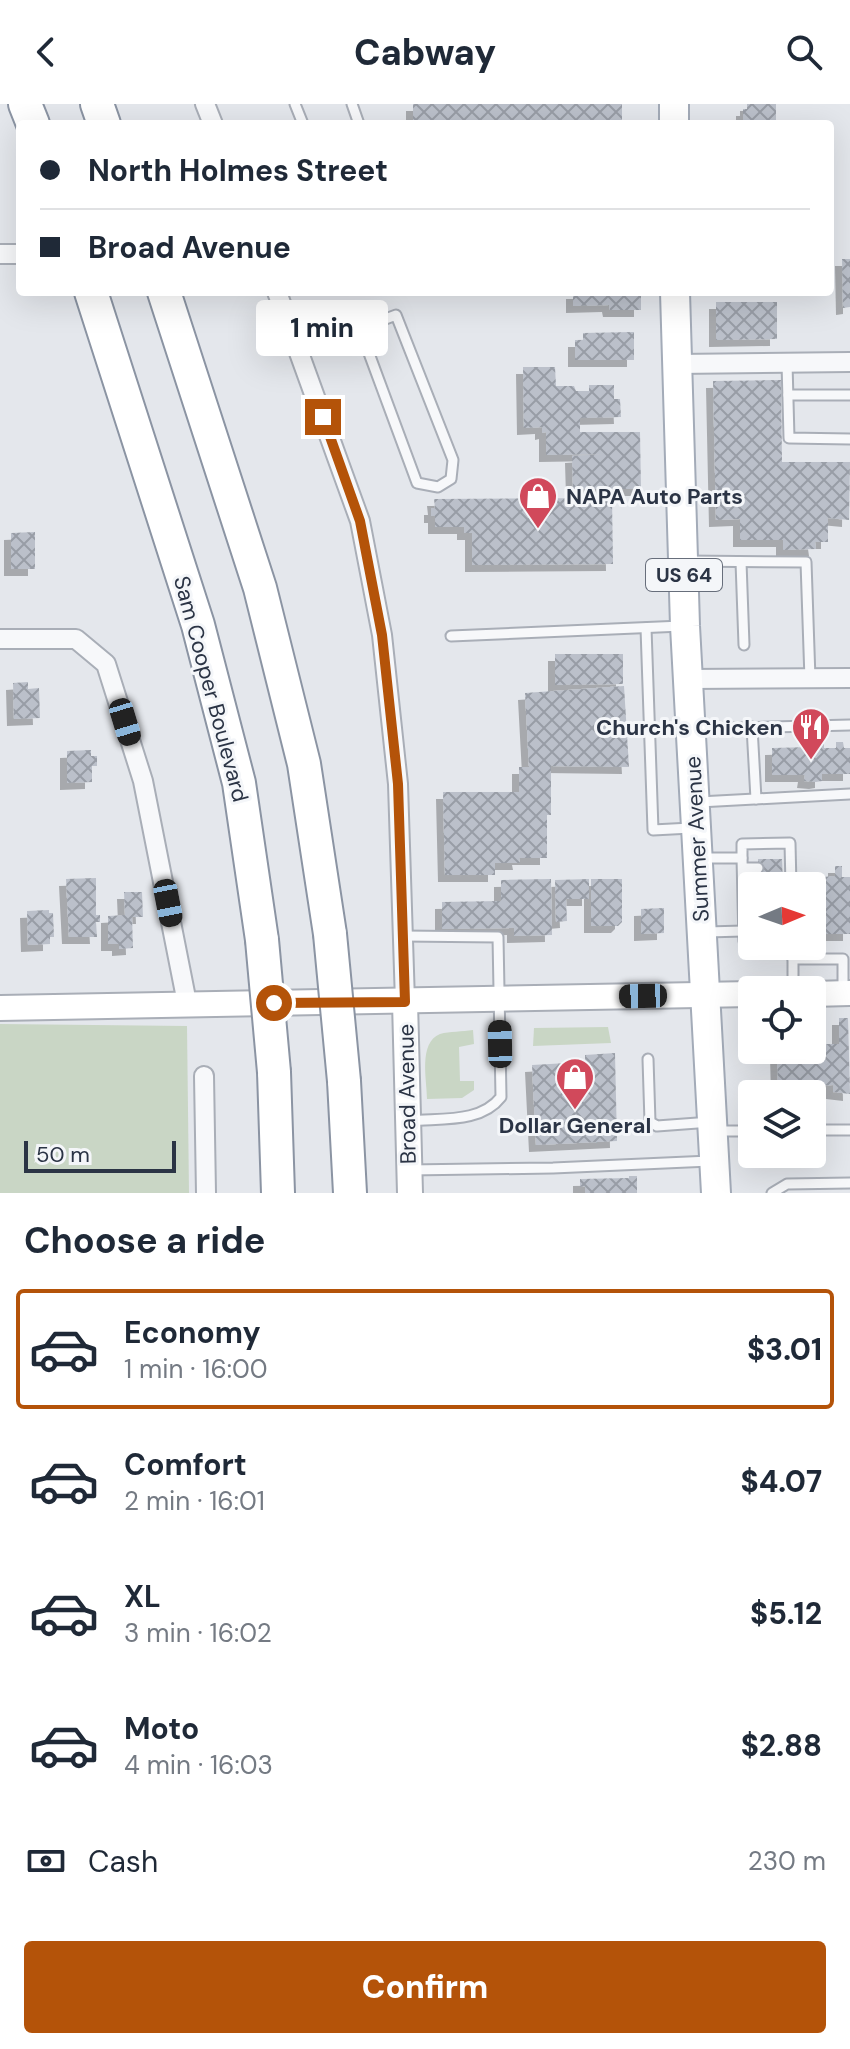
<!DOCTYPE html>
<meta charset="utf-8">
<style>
body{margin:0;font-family:"DM Sans",sans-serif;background:#f2f2f3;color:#1f2937;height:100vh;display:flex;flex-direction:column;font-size:30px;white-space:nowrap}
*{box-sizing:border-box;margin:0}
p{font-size:26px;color:#747a83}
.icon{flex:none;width:44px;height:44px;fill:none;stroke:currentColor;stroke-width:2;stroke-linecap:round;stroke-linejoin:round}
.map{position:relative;height:1089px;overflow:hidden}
.drawer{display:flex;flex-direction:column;background:#fff;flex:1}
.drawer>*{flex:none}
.hud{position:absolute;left:16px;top:16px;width:818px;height:176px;border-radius:8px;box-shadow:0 8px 32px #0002;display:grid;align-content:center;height:176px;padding:0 24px;background:#fff}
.needle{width:52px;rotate:88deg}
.buttons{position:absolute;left:738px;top:768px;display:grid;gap:16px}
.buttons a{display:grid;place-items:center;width:88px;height:88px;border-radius:8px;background:#fff;box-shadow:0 8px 32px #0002;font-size:40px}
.scale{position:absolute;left:24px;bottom:20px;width:152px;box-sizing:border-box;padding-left:8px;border:4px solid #2b3445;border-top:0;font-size:22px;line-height:28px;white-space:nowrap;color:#2b3445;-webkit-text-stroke:6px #f4f6f9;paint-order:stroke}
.end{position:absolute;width:36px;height:36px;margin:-18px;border:10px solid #b45309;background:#fff;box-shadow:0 0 0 4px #fff}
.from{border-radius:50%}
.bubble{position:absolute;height:56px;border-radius:8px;background:#fff;box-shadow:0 8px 32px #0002;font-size:26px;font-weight:800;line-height:56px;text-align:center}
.car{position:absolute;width:24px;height:48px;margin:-24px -12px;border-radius:10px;box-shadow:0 0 6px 2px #0007;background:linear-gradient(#222 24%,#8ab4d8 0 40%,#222 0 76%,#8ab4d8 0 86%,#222 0)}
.hud b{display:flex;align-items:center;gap:28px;height:76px;font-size:30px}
.hud b+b{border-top:2px solid #e0e1e3}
.hud i{width:20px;height:20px;background:#1f2937}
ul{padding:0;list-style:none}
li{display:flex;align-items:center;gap:24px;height:120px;margin:0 16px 12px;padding:0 8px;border:4px solid transparent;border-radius:8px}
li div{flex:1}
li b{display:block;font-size:30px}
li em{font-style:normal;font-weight:800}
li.selected{border-color:#b45309}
li>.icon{width:72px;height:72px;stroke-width:1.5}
h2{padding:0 24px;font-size:36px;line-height:96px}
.pay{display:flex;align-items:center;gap:20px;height:88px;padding:0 24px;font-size:30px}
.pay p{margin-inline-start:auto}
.primary-button{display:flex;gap:16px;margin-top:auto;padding:16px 24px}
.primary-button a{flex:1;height:92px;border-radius:8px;background:#b45309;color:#fff;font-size:32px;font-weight:800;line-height:92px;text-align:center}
header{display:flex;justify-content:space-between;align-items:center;height:104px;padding:0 24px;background:#fff;font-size:36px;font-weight:800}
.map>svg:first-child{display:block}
</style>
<header><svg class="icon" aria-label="back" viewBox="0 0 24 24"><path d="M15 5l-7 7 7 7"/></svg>Cabway<svg class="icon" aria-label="search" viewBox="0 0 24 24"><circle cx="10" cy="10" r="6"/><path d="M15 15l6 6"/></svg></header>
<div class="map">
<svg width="850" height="1089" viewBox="0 0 850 1089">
<defs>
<pattern id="building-cross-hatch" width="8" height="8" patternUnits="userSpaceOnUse" patternTransform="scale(2)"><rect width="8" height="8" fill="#bbc0ca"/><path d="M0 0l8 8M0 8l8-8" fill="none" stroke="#989da6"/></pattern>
<filter id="shadow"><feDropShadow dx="-7" dy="7" stdDeviation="0" flood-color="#0004"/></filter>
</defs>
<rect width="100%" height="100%" fill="#e4e7ec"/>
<g fill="#c9d6c5">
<path d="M0,920L187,922L189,1089H0Z"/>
<path d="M608,923L611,939L533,942L534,924Z"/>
<path d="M473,926L474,940L459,943L460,977H474V986L462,994L427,995C427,976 418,939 440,930C450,927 462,928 473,926Z"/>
</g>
<g fill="url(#building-cross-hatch)" filter="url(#shadow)">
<rect x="413" y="0" width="209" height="20"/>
<path d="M747,0H776V20H743V5H747Z"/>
<path d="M842,155H850V203L843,204Z"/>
<path d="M573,188H641V206H610L609,201L573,202Z"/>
<path d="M716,198H777V235L716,236Z"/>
<path d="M634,228V256H575V236H583V229Z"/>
<path d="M523,263H555L556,282H574L576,287H589V281H614V295H620L621,313L580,314V328H640L641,385H573L572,352L604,350L546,351V328L542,329V323L524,324Z"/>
<path d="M781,276L782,358H850L849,416L828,414V438H815L816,445L783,446V436H740V415L716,416L713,277Z"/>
<path d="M612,394L613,460L472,461V429H464V423H435V412H431V404H435L434,395Z"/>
<path d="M35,428V465H11V429Z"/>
<path d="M555,550H623V580L555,581Z"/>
<path d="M28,578V585L39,584L40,614L14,615L13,579Z"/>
<path d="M624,582L629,663L551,662V711H547V754H519L520,759H495V771H445L443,688H519V663H529L525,589Z"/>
<path d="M811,638H824V644H836V638H843L844,644H850V670H822V677L816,678L804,677L805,671H772V644L811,643Z"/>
<path d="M91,646V652H97V662H92V678L67,679V647Z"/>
<path d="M758,755H782L783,782H759Z"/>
<path d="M835,762H842V773H850V830H823L822,773L835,772Z"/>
<path d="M96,774V811H100V818H96L97,833H69L66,775Z"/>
<path d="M551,775L552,831L514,832V824L442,825V798L501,797V776Z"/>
<path d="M589,775V795H566L567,817L556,818L555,776Z"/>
<path d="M591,775H622V818L618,822H591Z"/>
<path d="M124,788H142L143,813H132L133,844L119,845V840H108V812L125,811Z"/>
<path d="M664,804V829L641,830V805Z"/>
<path d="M49,806V809H53L54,833H50V840L28,841L27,807Z"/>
<path d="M839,914H848L850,990L833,988V981L778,983L777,946H812V940H839Z"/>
<path d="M615,949L617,1037L536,1041L532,961L585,958V951Z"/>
<path d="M629,1072H637V1089H585V1082L580,1083V1075L629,1074Z"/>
</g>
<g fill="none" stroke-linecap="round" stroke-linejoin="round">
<g stroke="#a9aeb7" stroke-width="13">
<g id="lane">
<path d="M295,0L303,20"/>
<path d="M352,0L359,20"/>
<path d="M299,248L396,211L453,356L451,375L438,383L417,379L360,225"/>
<path d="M787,259L789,334L850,335"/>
<path d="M788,291H850"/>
<path d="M685,457L806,458L810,575"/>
<path d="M741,458L744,541"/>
<path d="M646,524L653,726L691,724"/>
<path d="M451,532L682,522"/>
<path d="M752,623L756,695"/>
<path d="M693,625L850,621"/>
<path d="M699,698L850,690"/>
<path d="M702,754H742V740L790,739L791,782"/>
<path d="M742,754L744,837H752"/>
<path d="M743,764H758"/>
<path d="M707,828L743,827"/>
<path d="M403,832L498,833L501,993C481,1019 442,1014 411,1017"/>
<path d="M792,842L793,855"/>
<path d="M793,886V855H843V886"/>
<path d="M648,955L650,1018L657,1022L711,1018"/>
<path d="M812,1026H850"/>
<path d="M715,1027H752"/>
<path d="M409,1066L553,1064L710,1057"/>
<path d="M772,1089L787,1080L850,1079"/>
</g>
</g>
<g stroke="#a9aeb7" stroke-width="22">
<g id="street">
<path d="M205,0L213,20"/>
<path d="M0,150H20"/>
<path d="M277,188L360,417L382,531L398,680L405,898"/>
<path d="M677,260L850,258"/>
<path d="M0,535H76L106,560L143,677L187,899"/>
<path d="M689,575L850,574"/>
<path d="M204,972L206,1089"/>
</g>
</g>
<g stroke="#a9aeb7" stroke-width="28">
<g id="secondary">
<path d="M812,890L850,889"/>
<path d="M405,898L410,1089"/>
<path d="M0,904L752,890"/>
</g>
</g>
<g stroke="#a3abb8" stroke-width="32">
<g id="primary">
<path d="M674,0V20"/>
<path d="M675,188L685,522L716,1089"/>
</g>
</g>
<g stroke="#8b94a3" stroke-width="36">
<g id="highway">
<path d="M25,0L33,20"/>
<path d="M97,0L104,20"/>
<path d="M91,188L198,521L239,679L262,836"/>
<path d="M164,188L260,484L304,660L330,830"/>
<path d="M274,968L278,1089"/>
<path d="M344,977L350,1089"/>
</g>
</g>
<use href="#lane" stroke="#f7f8fa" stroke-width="9"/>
<use href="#street" stroke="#f7f8fa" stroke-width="18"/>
<use href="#secondary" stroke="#fff" stroke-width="24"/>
<use href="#primary" stroke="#fff" stroke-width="28"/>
<use href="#highway" stroke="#fff" stroke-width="32"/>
<g stroke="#8b94a3" stroke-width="36" stroke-linecap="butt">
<g id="highway-bridge">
<path d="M330,830L344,977"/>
<path d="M262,836L274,968"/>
</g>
</g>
<use href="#highway-bridge" stroke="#fff" stroke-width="32"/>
</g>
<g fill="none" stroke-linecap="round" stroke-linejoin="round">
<path stroke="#b45309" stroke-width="10" d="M274,899L405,898L398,680L382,531L360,417L323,313"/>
</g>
<defs>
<g id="shop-pin" transform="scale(2)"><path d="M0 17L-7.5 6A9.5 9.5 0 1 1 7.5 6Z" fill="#d1495b" stroke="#f4f6f9"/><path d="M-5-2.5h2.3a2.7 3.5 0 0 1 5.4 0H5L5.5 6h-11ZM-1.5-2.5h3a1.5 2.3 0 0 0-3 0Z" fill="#fff"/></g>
<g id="restaurant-pin" transform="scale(2)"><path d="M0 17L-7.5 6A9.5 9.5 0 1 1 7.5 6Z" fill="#d1495b" stroke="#f4f6f9"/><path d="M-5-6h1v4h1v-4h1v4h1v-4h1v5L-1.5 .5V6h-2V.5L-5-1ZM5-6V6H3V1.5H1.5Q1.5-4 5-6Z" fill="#fff"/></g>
</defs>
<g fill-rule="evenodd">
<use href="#shop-pin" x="538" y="392"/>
<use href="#restaurant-pin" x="811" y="623"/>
<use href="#shop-pin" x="575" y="973"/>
</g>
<g text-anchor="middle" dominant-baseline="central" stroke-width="6" stroke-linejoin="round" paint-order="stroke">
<rect fill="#f4f6f9" stroke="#676e7b" stroke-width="2" x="646" y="455" width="76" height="32" rx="6"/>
<g font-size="20" font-weight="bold" fill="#2b3445">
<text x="684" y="471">US 64</text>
</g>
<g font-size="22" font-weight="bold" fill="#2b3445" stroke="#f4f6f9" text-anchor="start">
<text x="566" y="392">NAPA Auto Parts</text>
<text x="783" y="623" text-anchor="end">Church's Chicken</text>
<text x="575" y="1021" text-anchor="middle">Dollar General</text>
</g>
<g font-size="22" fill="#2b3445" stroke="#f4f6f9">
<text transform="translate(211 585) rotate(75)">Sam Cooper Boulevard</text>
<text transform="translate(697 735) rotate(-93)">Summer Avenue</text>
<text transform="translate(407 990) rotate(-91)">Broad Avenue</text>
</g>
</g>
</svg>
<div class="buttons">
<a><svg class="needle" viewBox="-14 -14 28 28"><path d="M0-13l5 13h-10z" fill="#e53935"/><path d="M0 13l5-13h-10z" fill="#747a83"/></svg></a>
<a><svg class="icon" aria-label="locate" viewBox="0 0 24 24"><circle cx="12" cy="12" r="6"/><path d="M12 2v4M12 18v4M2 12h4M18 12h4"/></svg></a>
<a><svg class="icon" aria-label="layers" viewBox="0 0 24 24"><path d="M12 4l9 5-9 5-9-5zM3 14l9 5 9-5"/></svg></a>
</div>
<div class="scale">50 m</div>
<i class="end from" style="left:274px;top:899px"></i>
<i class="end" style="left:323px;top:313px"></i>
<div class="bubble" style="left:256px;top:196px;width:132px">1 min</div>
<i class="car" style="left:125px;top:618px;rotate:163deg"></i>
<i class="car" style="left:168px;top:799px;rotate:169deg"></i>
<i class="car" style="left:643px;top:892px;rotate:269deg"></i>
<i class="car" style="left:500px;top:940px;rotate:359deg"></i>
<div class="hud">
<b><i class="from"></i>North Holmes Street</b>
<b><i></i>Broad Avenue</b>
</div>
</div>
<section class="drawer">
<h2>Choose a ride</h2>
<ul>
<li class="selected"><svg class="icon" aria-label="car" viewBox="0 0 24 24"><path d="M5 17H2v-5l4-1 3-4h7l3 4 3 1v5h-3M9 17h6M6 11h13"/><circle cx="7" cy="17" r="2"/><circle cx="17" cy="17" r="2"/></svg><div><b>Economy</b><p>1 min · 16:00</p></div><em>$3.01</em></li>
<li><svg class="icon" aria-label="car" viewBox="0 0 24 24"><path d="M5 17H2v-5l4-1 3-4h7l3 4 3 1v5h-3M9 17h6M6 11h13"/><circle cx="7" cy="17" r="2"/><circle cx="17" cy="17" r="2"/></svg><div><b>Comfort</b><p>2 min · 16:01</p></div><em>$4.07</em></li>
<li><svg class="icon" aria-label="car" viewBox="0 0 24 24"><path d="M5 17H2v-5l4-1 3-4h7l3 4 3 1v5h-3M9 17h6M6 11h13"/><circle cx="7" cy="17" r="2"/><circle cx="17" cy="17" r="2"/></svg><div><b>XL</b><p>3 min · 16:02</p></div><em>$5.12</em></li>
<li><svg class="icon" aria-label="car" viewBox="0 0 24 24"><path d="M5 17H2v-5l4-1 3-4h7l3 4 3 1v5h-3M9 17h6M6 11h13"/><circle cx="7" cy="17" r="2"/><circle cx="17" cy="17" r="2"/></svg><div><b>Moto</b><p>4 min · 16:03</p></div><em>$2.88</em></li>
</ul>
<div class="pay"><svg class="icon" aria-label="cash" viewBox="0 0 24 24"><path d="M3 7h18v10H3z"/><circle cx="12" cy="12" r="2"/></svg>Cash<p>230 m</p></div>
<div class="primary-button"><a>Confirm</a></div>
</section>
